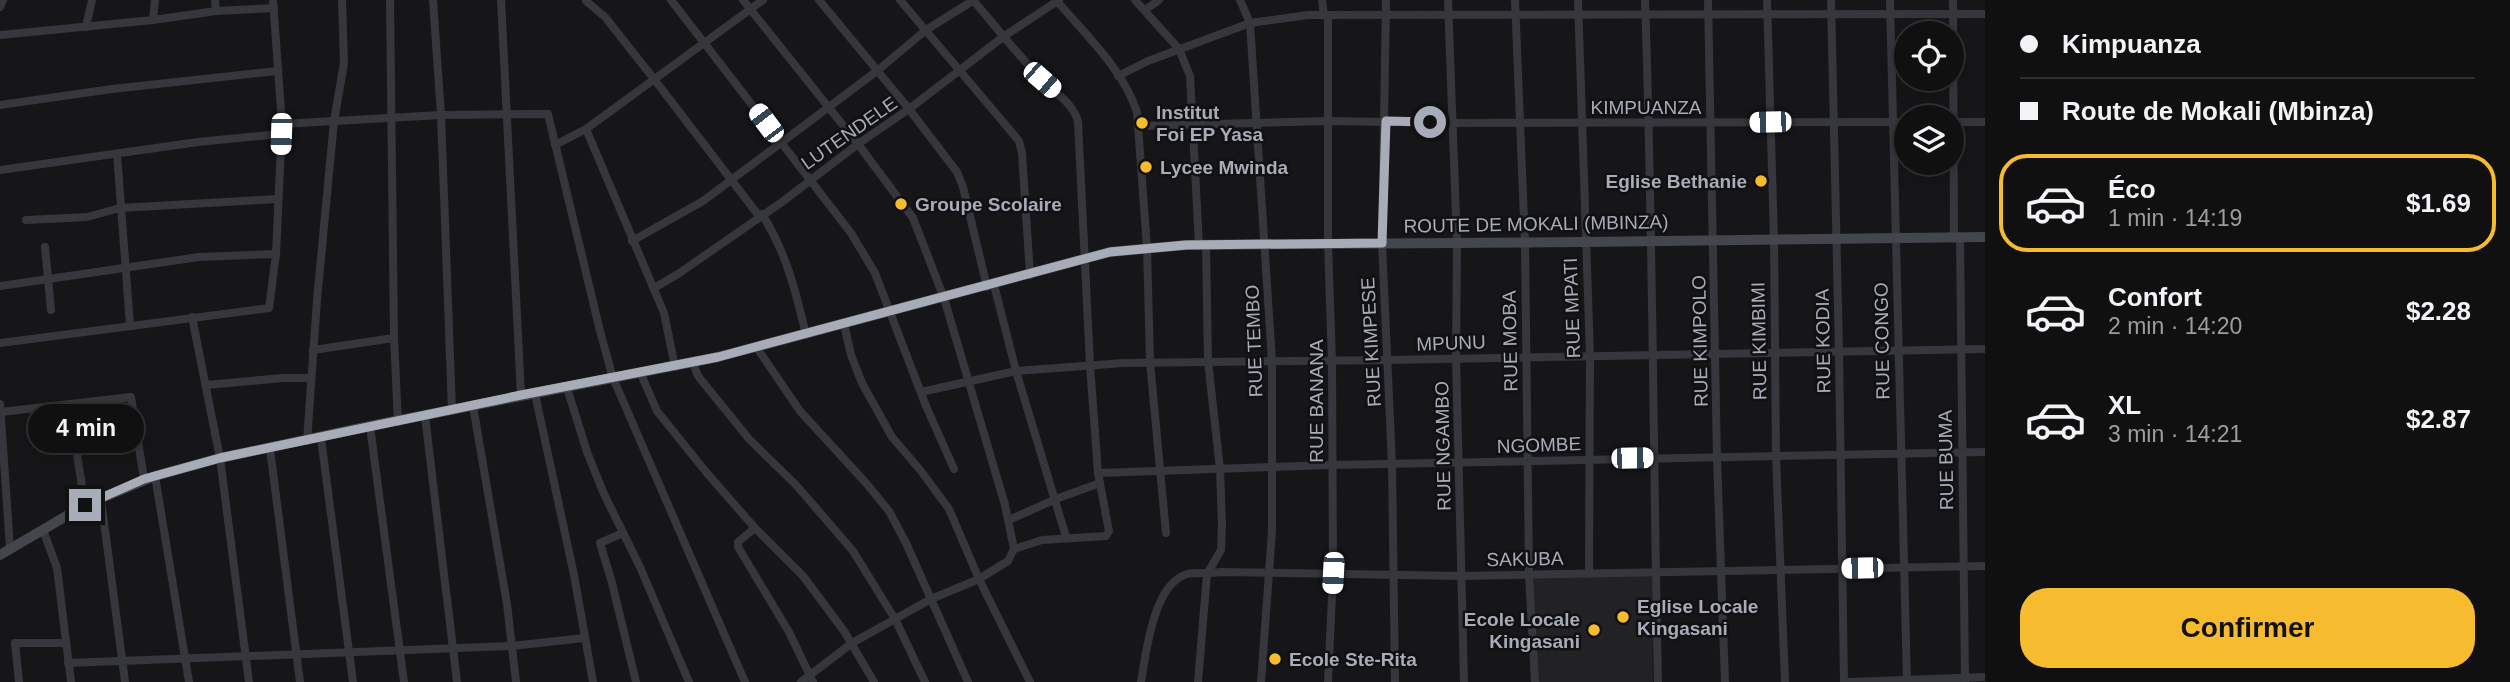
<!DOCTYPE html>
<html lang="fr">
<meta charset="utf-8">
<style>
body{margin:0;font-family:Helvetica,sans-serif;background:#19191a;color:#f1f3f6;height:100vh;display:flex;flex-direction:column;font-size:26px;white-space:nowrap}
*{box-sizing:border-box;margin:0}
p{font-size:23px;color:#9c9d9f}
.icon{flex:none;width:38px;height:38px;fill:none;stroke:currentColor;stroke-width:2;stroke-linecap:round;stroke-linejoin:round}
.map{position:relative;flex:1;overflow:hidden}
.side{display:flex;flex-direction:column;background:#101011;width:525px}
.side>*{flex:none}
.guide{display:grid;align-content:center;height:154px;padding:0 35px;background:#101011}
.buttons{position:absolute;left:1894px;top:21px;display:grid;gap:14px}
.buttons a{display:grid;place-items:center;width:70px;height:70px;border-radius:50%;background:#101011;box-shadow:0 4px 18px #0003,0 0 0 2px #303031;font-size:35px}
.end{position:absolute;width:32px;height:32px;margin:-16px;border:9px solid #a7acb8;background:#111;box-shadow:0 0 0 4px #111}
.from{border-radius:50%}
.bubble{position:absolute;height:49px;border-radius:24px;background:#101011;box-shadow:0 4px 18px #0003,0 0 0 2px #303031;font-size:23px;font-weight:600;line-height:49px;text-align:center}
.car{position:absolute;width:21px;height:42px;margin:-21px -10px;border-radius:9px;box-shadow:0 0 5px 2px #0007;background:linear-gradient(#fff 24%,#345 0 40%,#fff 0 76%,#345 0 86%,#fff 0)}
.guide b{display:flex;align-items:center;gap:24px;height:66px;font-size:26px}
.guide b+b{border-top:2px solid #303031}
.guide i{width:18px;height:18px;background:#f1f3f6}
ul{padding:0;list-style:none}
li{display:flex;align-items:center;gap:21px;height:98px;margin:0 14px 10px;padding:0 21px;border:4px solid transparent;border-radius:28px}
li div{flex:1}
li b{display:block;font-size:26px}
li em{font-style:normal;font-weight:600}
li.active{border-color:#f6bb2f}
li>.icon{width:63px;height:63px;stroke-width:1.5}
.action{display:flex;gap:14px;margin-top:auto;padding:14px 35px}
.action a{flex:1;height:80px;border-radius:28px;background:#f6bb2f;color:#111;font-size:28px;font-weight:600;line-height:80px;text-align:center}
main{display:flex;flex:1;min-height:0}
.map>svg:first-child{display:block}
</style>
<main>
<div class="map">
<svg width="1985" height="682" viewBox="0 0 1985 682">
<rect width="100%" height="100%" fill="#161517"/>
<path fill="#222124" d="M1652,576L1653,682H1536L1533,577Z"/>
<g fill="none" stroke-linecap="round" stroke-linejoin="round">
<g stroke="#36373d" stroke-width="8">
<path d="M215,0L216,11"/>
<path d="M390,0L394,338L398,422"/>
<path d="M433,0L441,115L452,410"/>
<path d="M501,0L521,395"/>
<path d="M671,0L851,233L875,273L926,406L954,469"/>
<path d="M743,0L858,144L913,218L944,298L1005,505L1014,549"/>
<path d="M819,0L909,109L957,172L963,187L987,287"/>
<path d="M900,0L1019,141L1022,153L1030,275"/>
<path d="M1056,0C1085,34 1123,69 1137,112L1147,248L1150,362L1166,533"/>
<path d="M1135,0L1179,49L1190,76L1199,245"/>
<path d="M1240,0L1250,23L1272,361V531L1261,682"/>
<path d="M1322,0L1324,15"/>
<path d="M1386,0L1382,243L1392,464L1395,682"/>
<path d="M1448,0L1457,243L1456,358L1464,682"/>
<path d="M1515,0L1525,243L1529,575L1535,682"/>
<path d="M1578,0L1590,355L1589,574"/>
<path d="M1645,0C1653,227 1653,455 1658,682"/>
<path d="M1708,0L1717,458L1725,682"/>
<path d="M1767,0L1774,239L1776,456L1785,682"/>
<path d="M1831,0L1839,351L1844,682"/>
<path d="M1890,0L1907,682"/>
<path d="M1953,0L1954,237"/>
<path d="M586,1L605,17L654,79L759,216"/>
<path d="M0,7L3,0"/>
<path d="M1145,10L1159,0"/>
<path d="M153,20L155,0"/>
<path d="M86,27L92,0"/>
<path d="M0,35L153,20L216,11L274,8"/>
<path d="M1118,76L1148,61L1250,23L1308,15L1985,14"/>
<path d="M0,105L112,89L277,71"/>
<path d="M1951,122H1985"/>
<path d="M282,124L441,115L548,114L600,331L613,378L745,682"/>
<path d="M1139,126L1328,121L1453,123L1906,122"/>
<path d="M555,145L586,129"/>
<path d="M117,154L130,325"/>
<path d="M0,170L198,142L280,134"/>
<path d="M762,214C786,252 796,292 806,335"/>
<path d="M26,220L87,217L120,208L278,199"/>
<path d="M1960,237L1965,682"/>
<path d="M632,241L703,201L877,71L926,30L974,0"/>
<path d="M45,247L51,310"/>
<path d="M994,285L1016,371L1066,537"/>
<path d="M0,286L199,257L276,254"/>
<path d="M654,288L678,274L782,202L858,144L909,109L1003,37L1059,0"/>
<path d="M192,317L220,458L249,682"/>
<path d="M844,324L851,355L862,383L892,437L921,471L949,509L979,579L1030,682"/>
<path d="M0,343L269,308L276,254L282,124L273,0"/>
<path d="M757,348L800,411L866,483L889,511L906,543L968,682"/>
<path d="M313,350L394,338"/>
<path d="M693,363L698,376L749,439L797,486L853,551L895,619L925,682"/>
<path d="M675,367L664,313L586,129L763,0"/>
<path d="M640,372L657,411L706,472L755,528L803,576L844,631L874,682"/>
<path d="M206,385L283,378H311"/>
<path d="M567,388L587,452L604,494L640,567L689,682"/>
<path d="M921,392L1016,371L1124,363L1388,360L1985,349"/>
<path d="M535,394L574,575L593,682"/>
<path d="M0,404L10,548"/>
<path d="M69,404L85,505"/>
<path d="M473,406L507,604L516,682"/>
<path d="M1,412L131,397L144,479"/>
<path d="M425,416L457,682"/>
<path d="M370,426L404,682"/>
<path d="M321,438L353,682"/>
<path d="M307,441L317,300L334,121L344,63L342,0"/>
<path d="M270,449L300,682"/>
<path d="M1098,473L1332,465L1985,452"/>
<path d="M155,476L189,682"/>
<path d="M101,499L125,682"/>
<path d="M1009,520L1056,499L1100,483"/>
<path d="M755,528L738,542V547L789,632L813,682"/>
<path d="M43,530L57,568L71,682"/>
<path d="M623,533L600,543L612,583L636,682"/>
<path d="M68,663L512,646L584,638"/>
<path d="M19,682L15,643H65"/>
<path d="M801,682L852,643L931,599L979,579L1008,561L1014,549L1042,540L1106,536L1109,531L1098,473L1090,365L1078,122C1073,101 1052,92 1039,77C1016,52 995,26 973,0"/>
<path d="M1141,682C1146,654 1153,584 1187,574C1196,572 1209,574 1220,572L1461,576L1985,566"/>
<path d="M1198,682L1207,574L1221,550L1222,525L1220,469L1208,361L1206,245"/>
<path d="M1328,682L1333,574L1332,361L1328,243V15"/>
<path d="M1849,682L1985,677"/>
</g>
<path stroke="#44464d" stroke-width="10" d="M0,555L85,505L155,476L220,458L370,426L718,357L1110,252L1186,245L1586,242L1985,237"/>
</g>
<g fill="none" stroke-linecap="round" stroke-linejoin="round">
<path stroke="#a7acb8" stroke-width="9" d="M85,505L144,479L220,458L521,395L718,357L1110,252L1186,245L1382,243L1386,121L1430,122"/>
</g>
<g fill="#f6bb2f" stroke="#111012" stroke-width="2.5">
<circle cx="1142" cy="123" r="7"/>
<circle cx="1146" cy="167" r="7"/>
<circle cx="1761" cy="181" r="7"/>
<circle cx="901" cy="204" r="7"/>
<circle cx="1623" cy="617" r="7"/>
<circle cx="1594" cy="630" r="7"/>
<circle cx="1275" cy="659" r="7"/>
</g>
<g text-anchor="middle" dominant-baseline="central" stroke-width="5" stroke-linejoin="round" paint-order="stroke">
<g font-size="19" fill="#a7acb8" stroke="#111012">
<text x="1646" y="107">KIMPUANZA</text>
<text transform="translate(849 133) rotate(-35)">LUTENDELE</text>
<text transform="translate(1536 224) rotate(-1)">ROUTE DE MOKALI (MBINZA)</text>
<text transform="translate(1572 308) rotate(-92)">RUE MPATI</text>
<text transform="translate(1254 341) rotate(-92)">RUE TEMBO</text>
<text transform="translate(1510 341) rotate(-91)">RUE MOBA</text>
<text transform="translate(1700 341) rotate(-91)">RUE KIMPOLO</text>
<text transform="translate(1759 341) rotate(-91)">RUE KIMBIMI</text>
<text transform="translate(1823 341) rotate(-91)">RUE KODIA</text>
<text transform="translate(1882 341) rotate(-91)">RUE CONGO</text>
<text transform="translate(1371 342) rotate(-93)">RUE KIMPESE</text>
<text transform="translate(1451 343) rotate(-2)">MPUNU</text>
<text transform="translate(1316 401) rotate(-90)">RUE BANANA</text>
<text transform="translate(1539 445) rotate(-2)">NGOMBE</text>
<text transform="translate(1443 446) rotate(-91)">RUE NGAMBO</text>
<text transform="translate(1946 460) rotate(-91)">RUE BUMA</text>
<text transform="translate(1525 559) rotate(-1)">SAKUBA</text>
</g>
<g font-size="19" font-weight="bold" fill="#a7acb8" stroke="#111012" text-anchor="start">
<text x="1156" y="112">Institut<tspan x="1156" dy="22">Foi EP Yasa</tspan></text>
<text x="1160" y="167">Lycee Mwinda</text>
<text x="1747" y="181" text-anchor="end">Eglise Bethanie</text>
<text x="915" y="204">Groupe Scolaire</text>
<text x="1637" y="606">Eglise Locale<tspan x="1637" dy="22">Kingasani</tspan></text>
<text x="1580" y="619" text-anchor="end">Ecole Locale<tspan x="1580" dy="22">Kingasani</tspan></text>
<text x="1289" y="659">Ecole Ste-Rita</text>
</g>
</g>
</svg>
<div class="buttons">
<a><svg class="icon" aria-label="locate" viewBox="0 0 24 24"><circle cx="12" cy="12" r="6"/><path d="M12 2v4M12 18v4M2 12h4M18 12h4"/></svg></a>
<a><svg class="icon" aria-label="layers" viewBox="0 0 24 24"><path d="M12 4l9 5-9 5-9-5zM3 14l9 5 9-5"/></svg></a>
</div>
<i class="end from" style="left:1430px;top:122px"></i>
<i class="end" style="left:85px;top:505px"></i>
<div class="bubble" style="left:28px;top:404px;width:116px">4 min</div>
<i class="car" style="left:1042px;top:80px;rotate:131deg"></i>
<i class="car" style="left:1770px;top:122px;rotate:269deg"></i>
<i class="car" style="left:766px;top:123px;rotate:323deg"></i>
<i class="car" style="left:281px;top:134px;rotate:182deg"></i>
<i class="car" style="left:1632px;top:458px;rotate:89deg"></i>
<i class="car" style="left:1862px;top:568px;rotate:269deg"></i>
<i class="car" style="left:1333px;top:573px;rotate:183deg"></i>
</div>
<section class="side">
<div class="guide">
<b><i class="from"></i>Kimpuanza</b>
<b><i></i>Route de Mokali (Mbinza)</b>
</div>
<ul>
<li class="active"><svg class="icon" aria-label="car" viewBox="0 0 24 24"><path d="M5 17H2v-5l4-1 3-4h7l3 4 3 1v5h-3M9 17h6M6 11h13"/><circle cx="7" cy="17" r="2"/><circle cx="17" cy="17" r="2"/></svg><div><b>Éco</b><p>1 min · 14:19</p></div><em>$1.69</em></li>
<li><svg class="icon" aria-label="car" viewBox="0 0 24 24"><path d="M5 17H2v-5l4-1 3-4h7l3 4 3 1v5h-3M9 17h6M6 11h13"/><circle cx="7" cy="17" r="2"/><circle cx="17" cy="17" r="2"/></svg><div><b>Confort</b><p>2 min · 14:20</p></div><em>$2.28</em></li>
<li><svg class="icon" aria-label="car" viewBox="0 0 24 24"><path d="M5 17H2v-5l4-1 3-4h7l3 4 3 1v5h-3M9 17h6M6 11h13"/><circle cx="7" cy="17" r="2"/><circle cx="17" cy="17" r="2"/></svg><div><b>XL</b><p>3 min · 14:21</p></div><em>$2.87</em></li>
</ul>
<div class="action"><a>Confirmer</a></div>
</section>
</main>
